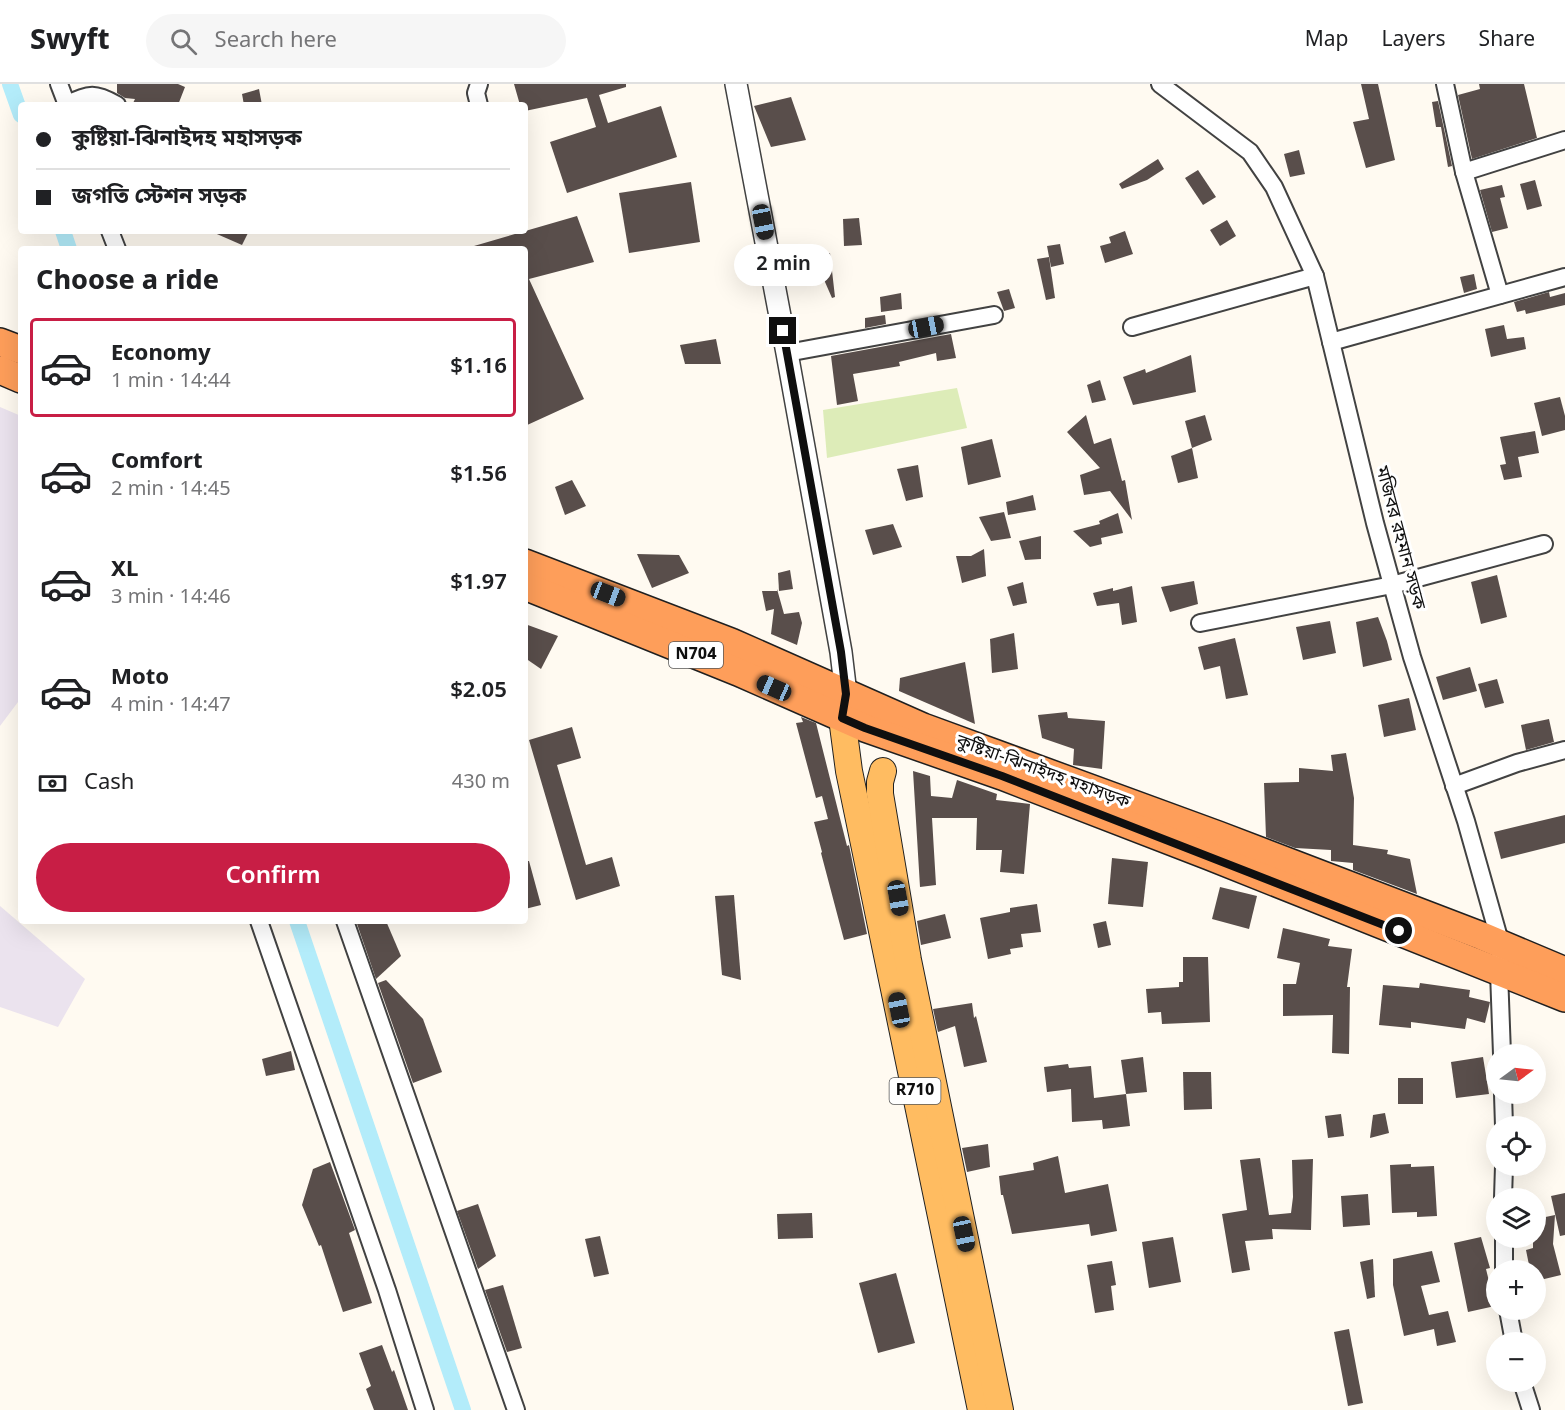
<!DOCTYPE html>
<meta charset="utf-8">
<style>
body{margin:0;font-family:Georgia,"Noto Sans Bengali",serif;background:#f6f6f6;color:#202124;height:100vh;display:flex;flex-direction:column;font-size:22px;white-space:nowrap}
*{box-sizing:border-box;margin:0}
p{font-size:20px;color:#757577}
.icon{flex:none;width:33px;height:33px;fill:none;stroke:currentColor;stroke-width:2;stroke-linecap:round;stroke-linejoin:round}
.map{position:relative;flex:1;overflow:hidden}
.sheet{position:absolute;left:18px;top:162px;width:510px;height:678px;display:flex;flex-direction:column;background:#fff;border-radius:6px;box-shadow:0 6px 24px #0002}
.sheet>*{flex:none}
.guide{position:absolute;left:18px;top:18px;width:510px;height:132px;border-radius:6px;box-shadow:0 6px 24px #0002;display:grid;align-content:center;height:132px;padding:0 18px;background:#fff}
.needle{width:39px;rotate:75deg}
.buttons{position:absolute;left:1486px;top:960px;display:grid;gap:12px}
.buttons a{display:grid;place-items:center;width:60px;height:60px;border-radius:50%;background:#fff;box-shadow:0 6px 24px #0002;font-size:30px}
.end{position:absolute;width:27px;height:27px;margin:-14px;border:8px solid #0f0f0f;background:#fff;box-shadow:0 0 0 3px #fff}
.from{border-radius:50%}
.bubble{position:absolute;height:42px;border-radius:21px;background:#fff;box-shadow:0 6px 24px #0002;font-size:20px;font-weight:600;line-height:42px;text-align:center}
.car{position:absolute;width:18px;height:36px;margin:-18px -9px;border-radius:8px;box-shadow:0 0 4px 2px #0007;background:linear-gradient(#222 24%,#8ab4d8 0 40%,#222 0 76%,#8ab4d8 0 86%,#222 0)}
.guide b{display:flex;align-items:center;gap:21px;height:57px;font-size:22px}
.guide b+b{border-top:2px solid #e0e0e0}
.guide i{width:15px;height:15px;background:#202124}
ul{padding:0;list-style:none}
li{display:flex;align-items:center;gap:18px;height:99px;margin:0 12px 9px;padding:0 6px;border:3px solid transparent;border-radius:6px}
li div{flex:1}
li b{display:block;font-size:22px}
li em{font-style:normal;font-weight:600}
li.current{border-color:#c81e45}
li>.icon{width:54px;height:54px;stroke-width:1.5}
h2{padding:0 18px;font-size:27px;line-height:72px}
.pay{display:flex;align-items:center;gap:15px;height:66px;padding:0 18px;font-size:22px}
.pay p{margin-inline-start:auto}
.button{display:flex;gap:12px;margin-top:auto;padding:12px 18px}
.button a{flex:1;height:69px;border-radius:36px;background:#c81e45;color:#fff;font-size:24px;font-weight:600;line-height:69px;text-align:center}
header{display:flex;align-items:center;gap:36px;box-sizing:border-box;height:84px;padding:0 30px;background:#fff;border-bottom:2px solid #e0e0e0}
header strong{font-size:28px}
nav{display:flex;gap:33px;margin-inline-start:auto;font-size:21px}
.search{width:420px;height:54px;background:#f6f6f6;display:flex;align-items:center;gap:15px;box-sizing:border-box;padding:0 21px;border-radius:33px;color:#757577;font-size:22px}
.map>svg:first-child{display:block}
</style>
<header>
<strong>Swyft</strong>
<div class="search"><svg class="icon" aria-label="search" viewBox="0 0 24 24"><circle cx="10" cy="10" r="6"/><path d="M15 15l6 6"/></svg>Search here</div>
<nav><a>Map</a><a>Layers</a><a>Share</a></nav>
</header>
<div class="map">
<svg width="1565" height="1326" viewBox="0 0 1565 1326">
<rect width="100%" height="100%" fill="#fffaf1"/>
<g fill="#ebe3ee">
<path d="M0,323L21,332V614L0,642Z"/>
<path d="M0,822L85,895L58,943L0,923Z"/>
</g>
<path fill="#ddecb8" d="M957,304L967,344L827,374L823,326Z"/>
<g fill="none" stroke-linecap="round" stroke-linejoin="round">
<g stroke="#b3ecfa" stroke-width="16">
<path d="M10,0L21,31"/>
<path d="M63,147L69,165"/>
<path d="M297,837L463,1326"/>
</g>
</g>
<g fill="#594e4b">
<path d="M117,0H178L185,3L178,21H132L135,15L125,14L117,9Z"/>
<path d="M514,0H626V3L599,11L608,39L661,22L677,73L567,109L550,58L596,43L587,14L525,27V21H520Z"/>
<path d="M1361,0H1378L1395,76L1366,84L1353,38L1369,35Z"/>
<path d="M1479,0H1524L1537,54L1472,75L1458,11L1480,5Z"/>
<path d="M259,5L262,21H244L242,10Z"/>
<path d="M791,13L806,56L771,63L754,22Z"/>
<path d="M1438,17L1452,82L1448,83L1441,43H1436L1432,18Z"/>
<path d="M1299,66L1305,90L1290,93L1284,70Z"/>
<path d="M1158,75L1164,85L1147,96L1122,105L1119,100Z"/>
<path d="M1198,86L1216,113L1203,121L1185,94Z"/>
<path d="M1535,96L1542,122L1527,126L1520,100Z"/>
<path d="M691,98L700,158L629,169L619,109Z"/>
<path d="M1502,101L1505,113L1500,114L1508,144L1492,148L1480,106Z"/>
<path d="M577,132L594,178L529,195L584,315L525,342V165H475L474,162Z"/>
<path d="M859,134L862,161L844,162L843,135Z"/>
<path d="M1227,136L1236,152L1220,162L1210,146Z"/>
<path d="M210,147H249L242,161Z"/>
<path d="M1125,147L1133,170L1105,179L1100,162L1111,159L1109,153Z"/>
<path d="M1060,160L1064,180L1051,183L1047,162Z"/>
<path d="M830,169L835,213L832,214L818,182H801L800,170Z"/>
<path d="M1049,173L1055,214L1046,216L1037,175Z"/>
<path d="M1474,190L1477,205L1464,209L1460,193Z"/>
<path d="M1009,205L1015,224L1004,227L997,208Z"/>
<path d="M1549,208L1550,213L1565,209V221L1526,230L1525,226L1517,228L1514,218Z"/>
<path d="M901,209L902,225L881,228L880,213Z"/>
<path d="M885,231L886,240L865,244V234Z"/>
<path d="M1504,241L1507,255L1524,253L1526,265L1491,273L1485,245Z"/>
<path d="M951,250L956,274L937,277L936,269L899,278L900,282L853,290L858,317L837,321L831,272Z"/>
<path d="M716,255L721,280H685L680,261Z"/>
<path d="M1191,271L1196,308L1133,321L1123,293L1145,285L1146,289Z"/>
<path d="M1100,296L1106,316L1092,319L1087,301Z"/>
<path d="M1560,313L1565,332V346L1542,352L1534,319Z"/>
<path d="M1086,331L1094,360L1111,354L1122,397L1125,396L1132,436L1110,407L1084,411L1080,391L1100,384L1067,348Z"/>
<path d="M1205,331L1212,356L1192,364L1185,337Z"/>
<path d="M1535,347L1539,369L1518,373L1522,393L1504,396L1500,381L1506,380L1500,353Z"/>
<path d="M992,355L1001,393L968,401L961,363Z"/>
<path d="M1192,364L1198,394L1178,399L1171,372Z"/>
<path d="M918,381L923,413L906,417L897,385Z"/>
<path d="M572,396L586,422L565,431L555,403Z"/>
<path d="M1033,411L1036,426L1008,431L1006,418Z"/>
<path d="M1004,428L1011,454L991,457L979,433Z"/>
<path d="M1118,429L1123,449L1101,454L1102,460L1090,463L1073,447L1100,440L1099,437Z"/>
<path d="M893,440L902,463L873,471L865,446Z"/>
<path d="M1041,452V475L1025,476L1019,457Z"/>
<path d="M984,465L986,492L962,499L956,472H971Z"/>
<path d="M637,470L679,471L689,489L652,504Z"/>
<path d="M790,486L793,505L779,507L778,489Z"/>
<path d="M1497,491L1507,533L1481,540L1471,498Z"/>
<path d="M1194,497L1198,520L1170,528L1161,503Z"/>
<path d="M1023,498L1027,519L1013,522L1007,503Z"/>
<path d="M1132,502L1137,538L1122,541L1119,519L1097,522L1093,509L1113,504V507Z"/>
<path d="M777,505L784,530L799,528L802,539L797,561L771,550L774,525L766,527L762,507H777Z"/>
<path d="M1378,533L1387,557L1392,576L1363,583L1356,538Z"/>
<path d="M1330,537L1336,569L1303,576L1296,543Z"/>
<path d="M525,540L558,552L541,585L525,574Z"/>
<path d="M1014,549L1018,585L992,589L990,555Z"/>
<path d="M1235,554L1248,611L1226,615L1220,582L1204,586L1198,563Z"/>
<path d="M965,578L975,640L899,607L900,594Z"/>
<path d="M1470,583L1477,607L1443,616L1436,593Z"/>
<path d="M1497,595L1504,619L1485,624L1478,600Z"/>
<path d="M1409,614L1416,646L1384,653L1378,621Z"/>
<path d="M1067,628L1068,634L1105,637L1102,685L1073,681L1074,665L1042,654L1038,631Z"/>
<path d="M801,633L816,639L847,762L849,761L867,850L844,856L821,769L822,768L814,738L828,735L822,712L816,714L796,639L803,638Z"/>
<path d="M1549,635L1554,658L1526,666L1521,641Z"/>
<path d="M572,643L581,674L557,681L586,781L612,773L620,802L576,816L529,656Z"/>
<path d="M1346,669L1354,714L1353,761L1388,766L1387,770L1410,775L1417,810L1353,786V779L1331,777V766L1295,764L1266,753L1264,699L1299,698V684L1333,687L1331,671Z"/>
<path d="M913,687L930,692L931,712L952,714L957,696L997,710L996,716L1030,720L1024,790L1000,788L1002,766H976L977,734H932L936,801L920,803Z"/>
<path d="M1565,731V759L1501,775L1494,748Z"/>
<path d="M1112,774L1148,778L1143,823L1108,820Z"/>
<path d="M525,777H529L541,821L525,825Z"/>
<path d="M1220,803L1257,812L1249,845L1212,835Z"/>
<path d="M734,811L741,896L722,891L715,812Z"/>
<path d="M1037,820L1041,848L1021,850L1023,863L1010,865L1011,870L988,875L980,834L1010,828V824Z"/>
<path d="M945,830L951,854L921,861L917,837Z"/>
<path d="M356,837H386L401,872L376,895Z"/>
<path d="M1106,837L1111,861L1098,864L1093,840Z"/>
<path d="M1283,844L1330,855L1328,862L1352,865L1347,903H1350L1349,970L1332,969L1333,931L1283,932V900H1296L1300,879L1277,874Z"/>
<path d="M1183,873H1208L1210,938L1162,940L1161,928L1148,929L1146,905L1179,903V898H1183Z"/>
<path d="M386,896L423,935L442,988L413,999L378,899Z"/>
<path d="M1420,899L1470,906L1469,913L1490,918L1485,939L1467,934L1465,945L1411,938V944L1379,941L1383,901L1419,904Z"/>
<path d="M972,919L974,934L976,932L987,978L964,983L955,942L938,948L933,925Z"/>
<path d="M291,967L295,986L266,992L262,975Z"/>
<path d="M1143,973L1147,1008L1126,1010L1121,976Z"/>
<path d="M1483,973L1489,1010L1456,1014L1451,978Z"/>
<path d="M1068,980L1069,984L1091,982L1094,1014L1126,1010L1130,1042L1103,1045L1102,1036L1072,1038L1071,1005L1047,1008L1044,983Z"/>
<path d="M1183,988H1211L1212,1025L1184,1026Z"/>
<rect x="1398" y="994" width="25" height="26"/>
<path d="M1385,1029L1389,1049L1370,1054L1373,1031Z"/>
<path d="M1341,1030L1344,1052L1328,1054L1325,1032Z"/>
<path d="M988,1060L990,1083L967,1088L962,1064Z"/>
<path d="M1058,1072L1065,1109L1108,1100L1117,1147L1091,1152L1089,1140L1012,1150L1003,1111H1001L999,1092L1034,1086L1033,1079Z"/>
<path d="M1260,1074L1269,1131L1291,1129L1293,1113L1292,1076L1313,1075L1311,1146L1272,1145L1273,1155L1245,1157L1250,1186L1232,1189L1222,1130L1247,1126L1240,1076Z"/>
<path d="M330,1078L355,1146L349,1149L372,1219L343,1228L321,1161L319,1162L302,1121L313,1085Z"/>
<path d="M1411,1080V1083L1434,1082L1437,1132L1417,1133V1128L1392,1129L1390,1081Z"/>
<path d="M1565,1109V1151L1560,1152L1551,1112Z"/>
<path d="M1368,1110L1370,1141L1343,1143L1341,1112Z"/>
<path d="M478,1120L496,1172L478,1185L457,1127Z"/>
<path d="M812,1129L813,1154L778,1155L777,1130Z"/>
<path d="M1555,1131L1553,1160L1561,1191L1536,1197V1186H1530L1526,1166L1533,1164V1154H1536V1135Z"/>
<path d="M600,1152L609,1190L594,1193L585,1155Z"/>
<path d="M1173,1153L1181,1198L1149,1204L1142,1158Z"/>
<path d="M1481,1153L1490,1184L1486,1185L1495,1222L1468,1228L1454,1159Z"/>
<path d="M1432,1167L1440,1198L1421,1202L1429,1231L1448,1227L1456,1258L1437,1262L1434,1245L1404,1252L1393,1201V1175Z"/>
<path d="M1373,1175L1375,1213L1367,1215L1360,1178Z"/>
<path d="M1112,1177L1116,1201L1111,1202L1114,1226L1095,1229L1087,1181Z"/>
<path d="M896,1189L915,1259L878,1269L859,1199Z"/>
<path d="M503,1201L522,1264L507,1268L485,1206Z"/>
<path d="M1349,1245L1363,1319L1348,1322L1334,1248Z"/>
<path d="M382,1261L392,1288L394,1286L408,1326H374L366,1305L371,1302L359,1269Z"/>
</g>
<g fill="none" stroke-linecap="round" stroke-linejoin="round">
<g stroke="#424242" stroke-width="20">
<g id="minor">
<path d="M59,0L67,21"/>
<path d="M1160,0L1250,68L1274,103L1315,192L1375,439L1412,573L1466,737L1501,861L1499,888L1502,970"/>
<path d="M1445,0L1464,88L1500,211"/>
<path d="M67,20C90,10 94,8 117,21"/>
<path d="M479,21L476,9L479,0"/>
<path d="M1464,88L1565,56"/>
<path d="M110,147L117,165"/>
<path d="M1132,243L1315,192"/>
<path d="M1331,258L1565,193"/>
<path d="M787,269L994,231"/>
<path d="M1200,539L1392,501L1544,460"/>
<path d="M1454,702L1517,679L1565,666"/>
<path d="M259,837L387,1206L425,1326"/>
<path d="M345,837L516,1326"/>
<path d="M1503,1010L1504,1042"/>
<path d="M1503,1114L1504,1082"/>
<path d="M1504,1154V1186"/>
<path d="M1508,1226L1514,1258"/>
<path d="M1522,1298L1531,1326"/>
</g>
</g>
<g stroke="#424242" stroke-width="24">
<path id="tertiary" d="M736,0L787,269L841,568L846,610"/>
</g>
<g stroke="#202020" stroke-width="28">
<g id="primary">
<path d="M845,616L842,634L849,687L981,1326"/>
<path d="M883,687L880,698V710L908,876L1000,1326"/>
</g>
</g>
<g stroke="#202020" stroke-width="30">
<g id="trunk">
<path d="M0,258L21,266"/>
<path d="M0,286L21,295"/>
<path d="M525,479L731,558L923,643L1218,751L1482,852L1565,887"/>
<path d="M525,502L738,588L865,644L1002,692L1209,772L1565,914"/>
</g>
</g>
<use href="#minor" stroke="#fff" stroke-width="16"/>
<use href="#tertiary" stroke="#fff" stroke-width="21"/>
<use href="#primary" stroke="#ffbc61" stroke-width="26"/>
<use href="#trunk" stroke="#fe9e5a" stroke-width="27"/>
</g>
<g fill="none" stroke-linecap="round" stroke-linejoin="round">
<path stroke="#0f0f0f" stroke-width="8" d="M783,247L841,568L846,610L842,634L865,644L1002,692L1399,847"/>
</g>
<g text-anchor="middle" dominant-baseline="central" stroke-width="6" stroke-linejoin="round" paint-order="stroke">
<g fill="#fff" stroke="#575757" stroke-width="1.5">
<rect x="669" y="558" width="54" height="26" rx="4.5"/>
<rect x="889.5" y="994" width="51" height="26" rx="4.5"/>
</g>
<g font-size="16" font-weight="bold" fill="#0f0f0f">
<text x="696" y="571">N704</text>
<text x="915" y="1007">R710</text>
</g>
<g font-size="18" fill="#0f0f0f" stroke="#fff">
<text transform="translate(1400 454) rotate(75)">মজিবর রহমান সড়ক</text>
<text transform="translate(1043 688) rotate(20)">কুষ্টিয়া-ঝিনাইদহ মহাসড়ক</text>
</g>
</g>
</svg>
<div class="buttons">
<a><svg class="needle" viewBox="-14 -14 28 28"><path d="M0-13l5 13h-10z" fill="#e53935"/><path d="M0 13l5-13h-10z" fill="#757577"/></svg></a>
<a><svg class="icon" aria-label="locate" viewBox="0 0 24 24"><circle cx="12" cy="12" r="6"/><path d="M12 2v4M12 18v4M2 12h4M18 12h4"/></svg></a>
<a><svg class="icon" aria-label="layers" viewBox="0 0 24 24"><path d="M12 4l9 5-9 5-9-5zM3 14l9 5 9-5"/></svg></a>
<a>+</a>
<a>−</a>
</div>
<i class="end from" style="left:1399px;top:847px"></i>
<i class="end" style="left:783px;top:247px"></i>
<div class="bubble" style="left:734px;top:160px;width:99px">2 min</div>
<i class="car" style="left:763px;top:138px;rotate:169deg"></i>
<i class="car" style="left:926px;top:243px;rotate:79deg"></i>
<i class="car" style="left:608px;top:510px;rotate:111deg"></i>
<i class="car" style="left:774px;top:604px;rotate:294deg"></i>
<i class="car" style="left:898px;top:814px;rotate:170deg"></i>
<i class="car" style="left:899px;top:926px;rotate:349deg"></i>
<i class="car" style="left:964px;top:1150px;rotate:168deg"></i>
<div class="guide">
<b><i class="from"></i>কুষ্টিয়া-ঝিনাইদহ মহাসড়ক</b>
<b><i></i>জগতি স্টেশন সড়ক</b>
</div>
<section class="sheet">
<h2>Choose a ride</h2>
<ul>
<li class="current"><svg class="icon" aria-label="car" viewBox="0 0 24 24"><path d="M5 17H2v-5l4-1 3-4h7l3 4 3 1v5h-3M9 17h6M6 11h13"/><circle cx="7" cy="17" r="2"/><circle cx="17" cy="17" r="2"/></svg><div><b>Economy</b><p>1 min · 14:44</p></div><em>$1.16</em></li>
<li><svg class="icon" aria-label="car" viewBox="0 0 24 24"><path d="M5 17H2v-5l4-1 3-4h7l3 4 3 1v5h-3M9 17h6M6 11h13"/><circle cx="7" cy="17" r="2"/><circle cx="17" cy="17" r="2"/></svg><div><b>Comfort</b><p>2 min · 14:45</p></div><em>$1.56</em></li>
<li><svg class="icon" aria-label="car" viewBox="0 0 24 24"><path d="M5 17H2v-5l4-1 3-4h7l3 4 3 1v5h-3M9 17h6M6 11h13"/><circle cx="7" cy="17" r="2"/><circle cx="17" cy="17" r="2"/></svg><div><b>XL</b><p>3 min · 14:46</p></div><em>$1.97</em></li>
<li><svg class="icon" aria-label="car" viewBox="0 0 24 24"><path d="M5 17H2v-5l4-1 3-4h7l3 4 3 1v5h-3M9 17h6M6 11h13"/><circle cx="7" cy="17" r="2"/><circle cx="17" cy="17" r="2"/></svg><div><b>Moto</b><p>4 min · 14:47</p></div><em>$2.05</em></li>
</ul>
<div class="pay"><svg class="icon" aria-label="cash" viewBox="0 0 24 24"><path d="M3 7h18v10H3z"/><circle cx="12" cy="12" r="2"/></svg>Cash<p>430 m</p></div>
<div class="button"><a>Confirm</a></div>
</section>
</div>
